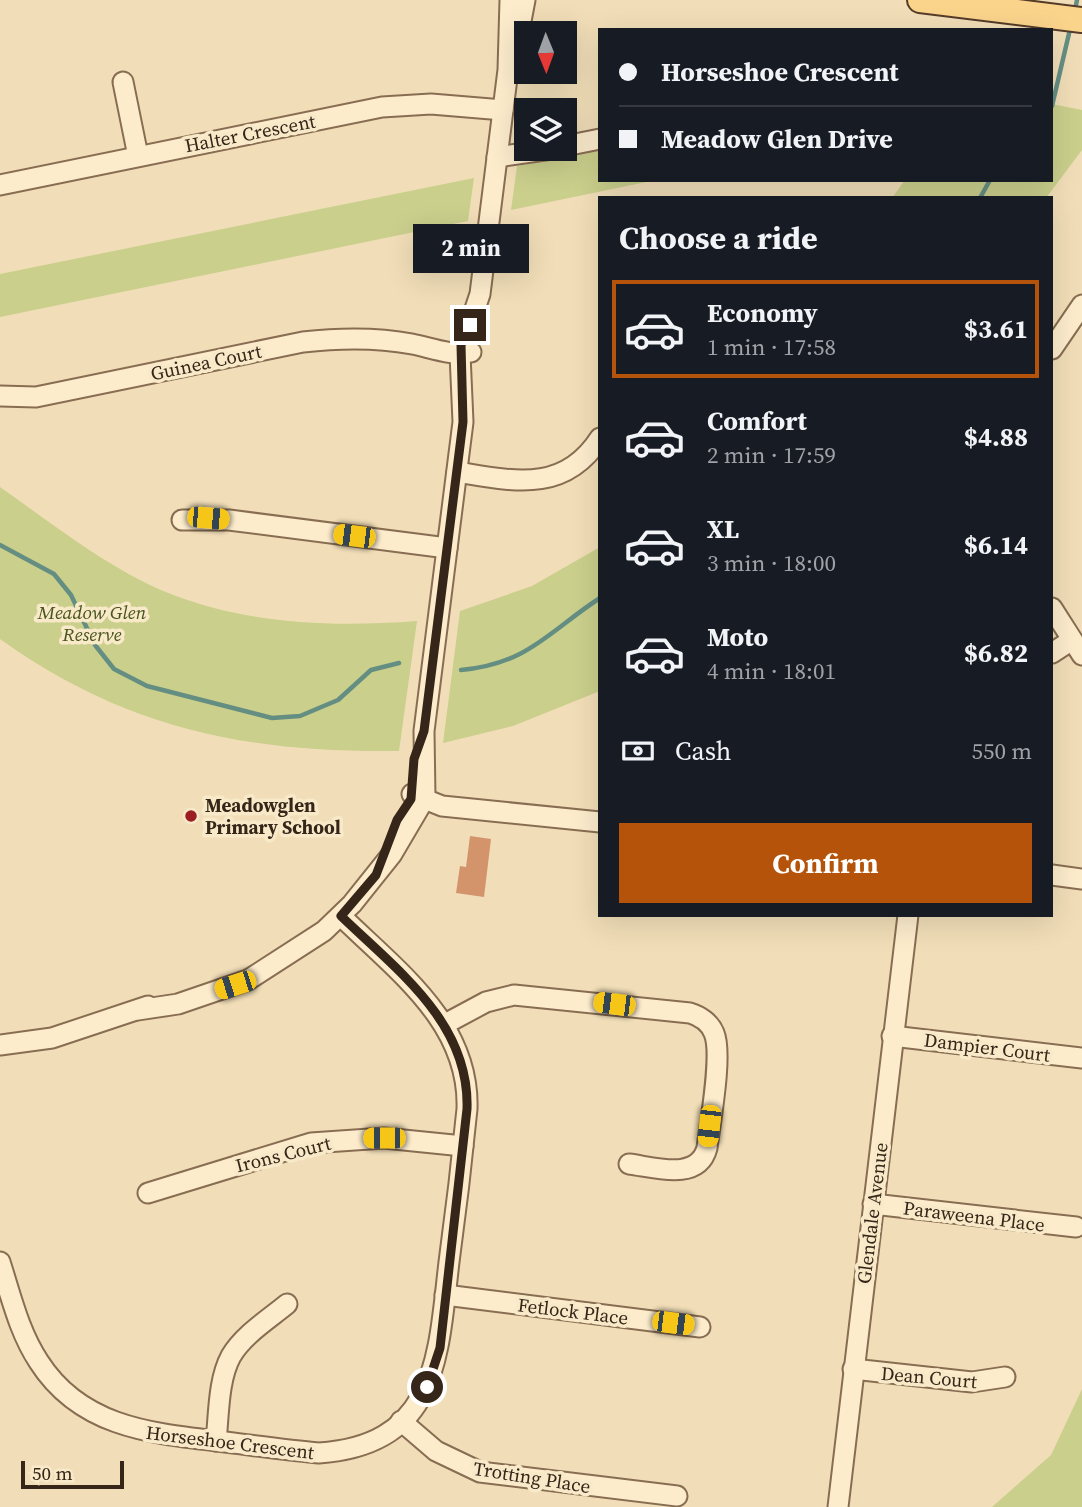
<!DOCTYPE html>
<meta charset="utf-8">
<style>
body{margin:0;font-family:"Source Serif 4",serif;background:#242831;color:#f1f3f6;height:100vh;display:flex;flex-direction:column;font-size:26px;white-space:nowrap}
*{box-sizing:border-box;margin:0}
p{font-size:23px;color:#9ea1a6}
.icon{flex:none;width:38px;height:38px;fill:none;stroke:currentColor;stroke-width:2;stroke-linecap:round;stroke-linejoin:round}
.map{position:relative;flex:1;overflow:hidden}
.panel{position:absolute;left:598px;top:196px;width:455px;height:721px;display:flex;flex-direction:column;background:#171b24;border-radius:0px;box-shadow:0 7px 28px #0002}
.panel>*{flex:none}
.banner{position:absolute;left:598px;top:28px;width:455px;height:154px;border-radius:0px;box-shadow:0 7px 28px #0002;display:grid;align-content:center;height:154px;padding:0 21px;background:#171b24}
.needle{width:46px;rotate:179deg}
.controls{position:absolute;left:514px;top:21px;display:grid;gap:14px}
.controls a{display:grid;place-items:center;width:63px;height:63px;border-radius:0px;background:#171b24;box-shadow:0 7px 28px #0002;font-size:35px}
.scale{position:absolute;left:21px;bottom:18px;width:103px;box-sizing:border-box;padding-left:7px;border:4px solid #362619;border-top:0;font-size:19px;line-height:24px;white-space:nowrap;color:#362619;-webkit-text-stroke:5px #f8e9c8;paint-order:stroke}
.end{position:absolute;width:32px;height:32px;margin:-16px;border:9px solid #362619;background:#fff;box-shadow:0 0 0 4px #fff}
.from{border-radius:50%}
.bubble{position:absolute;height:49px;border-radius:0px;background:#171b24;box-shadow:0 7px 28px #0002;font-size:23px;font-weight:700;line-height:49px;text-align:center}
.car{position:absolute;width:21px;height:42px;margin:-21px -10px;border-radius:9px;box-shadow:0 0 5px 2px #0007;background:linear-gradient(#f5c518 24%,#345 0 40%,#f5c518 0 76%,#345 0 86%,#f5c518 0)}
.banner b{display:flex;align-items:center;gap:24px;height:66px;font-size:26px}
.banner b+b{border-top:2px solid #363941}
.banner i{width:18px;height:18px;background:#f1f3f6}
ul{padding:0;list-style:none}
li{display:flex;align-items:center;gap:21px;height:98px;margin:0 14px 10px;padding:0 7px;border:4px solid transparent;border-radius:0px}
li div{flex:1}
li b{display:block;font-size:26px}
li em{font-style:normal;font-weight:700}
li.current{border-color:#b45309}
li>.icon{width:63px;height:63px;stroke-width:1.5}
h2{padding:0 21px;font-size:32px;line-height:84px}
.pay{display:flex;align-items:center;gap:18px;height:77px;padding:0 21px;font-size:26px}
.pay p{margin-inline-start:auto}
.button{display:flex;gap:14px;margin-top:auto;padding:14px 21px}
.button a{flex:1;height:80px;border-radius:0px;background:#b45309;color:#fff;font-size:28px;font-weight:700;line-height:80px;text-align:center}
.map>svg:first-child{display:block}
</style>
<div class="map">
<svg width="1082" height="1507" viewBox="0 0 1082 1507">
<rect width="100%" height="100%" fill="#f1deb8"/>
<g fill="#cacf8c">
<path d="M1052,104L1082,110V150L1046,198H892L905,180H1052Z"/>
<path d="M600,150V180H656L511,210L517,166Z"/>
<path d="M474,178L468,221L0,317V274Z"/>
<path d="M0,487C54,525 114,573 176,596C255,625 334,627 417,621L399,751C247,753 126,729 0,639Z"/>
<path d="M600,547V691L513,726L443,743L460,611L532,586Z"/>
<path d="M1082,1389V1507H992L1051,1455Z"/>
</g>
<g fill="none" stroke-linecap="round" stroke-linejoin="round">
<g stroke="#658e83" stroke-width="4.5">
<path d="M1075,10L1077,0"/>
<path d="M1052,106L1071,25"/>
<path d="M980,198L990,180"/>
<path d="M0,545L54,574L71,595L95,645L114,669L147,686L272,718L300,716L338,700L371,670L399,663"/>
<path d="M461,670C528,664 549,631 600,598"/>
</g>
</g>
<path fill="#d3936b" d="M470,836L491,839L484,897L456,893L460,866L466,867Z"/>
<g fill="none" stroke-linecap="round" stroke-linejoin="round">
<g stroke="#886d52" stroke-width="23">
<g id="minor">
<path d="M517,42L525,0"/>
<path d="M123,82L138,156"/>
<path d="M565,146L600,139"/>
<path d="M497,157L552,149"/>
<path d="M0,185L382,107L431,104L503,110"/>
<path d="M1052,349L1082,305"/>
<path d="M0,396L36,397L303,342C339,338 375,337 412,344C432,348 450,356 471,352"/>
<path d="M457,472C513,481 564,494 600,438"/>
<path d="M182,520H229L447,548"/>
<path d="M1052,608L1082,655"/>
<path d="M1052,653L1072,640"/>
<path d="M412,794L442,806L600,822"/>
<path d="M1052,875L1082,879"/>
<path d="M138,1010L178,1004L248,980L324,931L352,904L392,854L425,798L424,731L463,422L460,354L480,294L508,70L510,0"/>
<path d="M445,1024L486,1002L514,995L690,1013C700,1016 710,1023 714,1033C723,1054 710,1123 707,1148C698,1182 654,1167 629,1164"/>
<path d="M892,1036L1082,1058"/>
<path d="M0,1045L52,1038L148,1006"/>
<path d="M148,1193L311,1143L384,1138L463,1146"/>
<path d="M873,1204L1076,1227"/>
<path d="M0,1262C11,1296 19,1332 39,1362C80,1426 148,1433 217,1441C251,1445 285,1450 319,1453C438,1445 438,1356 449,1262C456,1211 462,1160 467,1109C470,1023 397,971 341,916"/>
<path d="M445,1295L700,1327"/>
<path d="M853,1369L972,1382L1005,1377"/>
<path d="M401,1421L436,1451L480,1472L677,1496"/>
<path d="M216,1441C219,1414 218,1380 231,1356C243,1335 269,1319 287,1304"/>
<path d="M838,1507L908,915"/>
</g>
</g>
<g stroke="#553b28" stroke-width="28">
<path id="major" d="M920,0L1082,20"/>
</g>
<use href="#minor" stroke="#fceccc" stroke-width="19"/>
<use href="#major" stroke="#fad48b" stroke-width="24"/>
</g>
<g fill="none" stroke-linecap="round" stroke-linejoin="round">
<path stroke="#362619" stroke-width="9" d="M427,1387L440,1348L467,1109C470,1023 397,970 341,916L376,875L397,820L411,799L414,759L424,731L463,422L461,345L470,325"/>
</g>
<circle fill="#9c1e23" stroke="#f8e9c8" stroke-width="2.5" cx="191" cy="816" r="7"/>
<g text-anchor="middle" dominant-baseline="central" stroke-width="7" stroke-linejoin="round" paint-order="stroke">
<g font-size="19" fill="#362619" stroke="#f8e9c8">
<text transform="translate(250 133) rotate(-11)">Halter Crescent</text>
<text transform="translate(206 362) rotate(-12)">Guinea Court</text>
<text transform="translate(987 1047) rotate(7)">Dampier Court</text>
<text transform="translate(283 1154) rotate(-14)">Irons Court</text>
<text transform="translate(872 1213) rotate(-83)">Glendale Avenue</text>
<text transform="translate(974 1216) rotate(7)">Paraweena Place</text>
<text transform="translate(573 1311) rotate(7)">Fetlock Place</text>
<text transform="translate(929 1377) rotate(5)">Dean Court</text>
<text transform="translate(230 1442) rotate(7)">Horseshoe Crescent</text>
<text transform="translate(532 1477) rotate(9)">Trotting Place</text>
</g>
<g font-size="19" font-style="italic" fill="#48541e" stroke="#f8e9c8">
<text x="92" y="612">Meadow Glen<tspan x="92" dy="22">Reserve</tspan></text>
</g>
<g font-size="19" font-weight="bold" fill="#362619" stroke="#f8e9c8" text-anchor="start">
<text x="205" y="805">Meadowglen<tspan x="205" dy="22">Primary School</tspan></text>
</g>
</g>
</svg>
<div class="controls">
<a><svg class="needle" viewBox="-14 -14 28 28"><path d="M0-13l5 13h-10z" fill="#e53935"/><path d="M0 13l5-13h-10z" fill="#9ea1a6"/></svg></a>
<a><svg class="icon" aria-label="layers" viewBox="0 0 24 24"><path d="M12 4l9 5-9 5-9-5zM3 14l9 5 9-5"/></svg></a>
</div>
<div class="scale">50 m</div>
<i class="end from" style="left:427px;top:1387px"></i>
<i class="end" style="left:470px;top:325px"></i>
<div class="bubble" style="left:413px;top:224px;width:116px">2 min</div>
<i class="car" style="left:208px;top:518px;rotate:95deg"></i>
<i class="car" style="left:354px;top:536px;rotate:277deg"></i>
<i class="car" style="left:235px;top:985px;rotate:252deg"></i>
<i class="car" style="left:614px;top:1004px;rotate:277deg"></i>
<i class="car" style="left:709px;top:1126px;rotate:186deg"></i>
<i class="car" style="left:384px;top:1138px;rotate:270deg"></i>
<i class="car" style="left:673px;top:1323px;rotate:97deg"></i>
<div class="banner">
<b><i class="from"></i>Horseshoe Crescent</b>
<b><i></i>Meadow Glen Drive</b>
</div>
<section class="panel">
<h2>Choose a ride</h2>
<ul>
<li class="current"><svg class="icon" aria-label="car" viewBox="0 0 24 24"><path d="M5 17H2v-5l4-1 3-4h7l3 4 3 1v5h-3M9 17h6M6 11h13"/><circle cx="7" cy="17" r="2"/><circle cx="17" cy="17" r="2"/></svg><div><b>Economy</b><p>1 min · 17:58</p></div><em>$3.61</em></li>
<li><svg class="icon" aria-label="car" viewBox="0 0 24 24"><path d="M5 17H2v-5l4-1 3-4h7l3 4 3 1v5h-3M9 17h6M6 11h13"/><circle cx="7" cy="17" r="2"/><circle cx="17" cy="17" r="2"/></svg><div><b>Comfort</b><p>2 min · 17:59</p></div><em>$4.88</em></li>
<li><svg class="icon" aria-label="car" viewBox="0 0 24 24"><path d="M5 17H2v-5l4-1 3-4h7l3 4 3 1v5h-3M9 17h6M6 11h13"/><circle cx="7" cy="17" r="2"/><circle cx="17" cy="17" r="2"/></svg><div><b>XL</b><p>3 min · 18:00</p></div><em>$6.14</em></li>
<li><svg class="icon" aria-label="car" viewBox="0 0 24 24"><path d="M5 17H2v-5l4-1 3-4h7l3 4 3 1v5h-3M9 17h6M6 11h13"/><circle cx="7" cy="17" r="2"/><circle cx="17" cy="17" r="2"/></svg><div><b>Moto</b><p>4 min · 18:01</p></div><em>$6.82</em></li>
</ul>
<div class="pay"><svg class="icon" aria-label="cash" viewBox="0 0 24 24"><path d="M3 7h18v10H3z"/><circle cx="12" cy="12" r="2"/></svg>Cash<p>550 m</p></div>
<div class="button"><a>Confirm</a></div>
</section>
</div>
